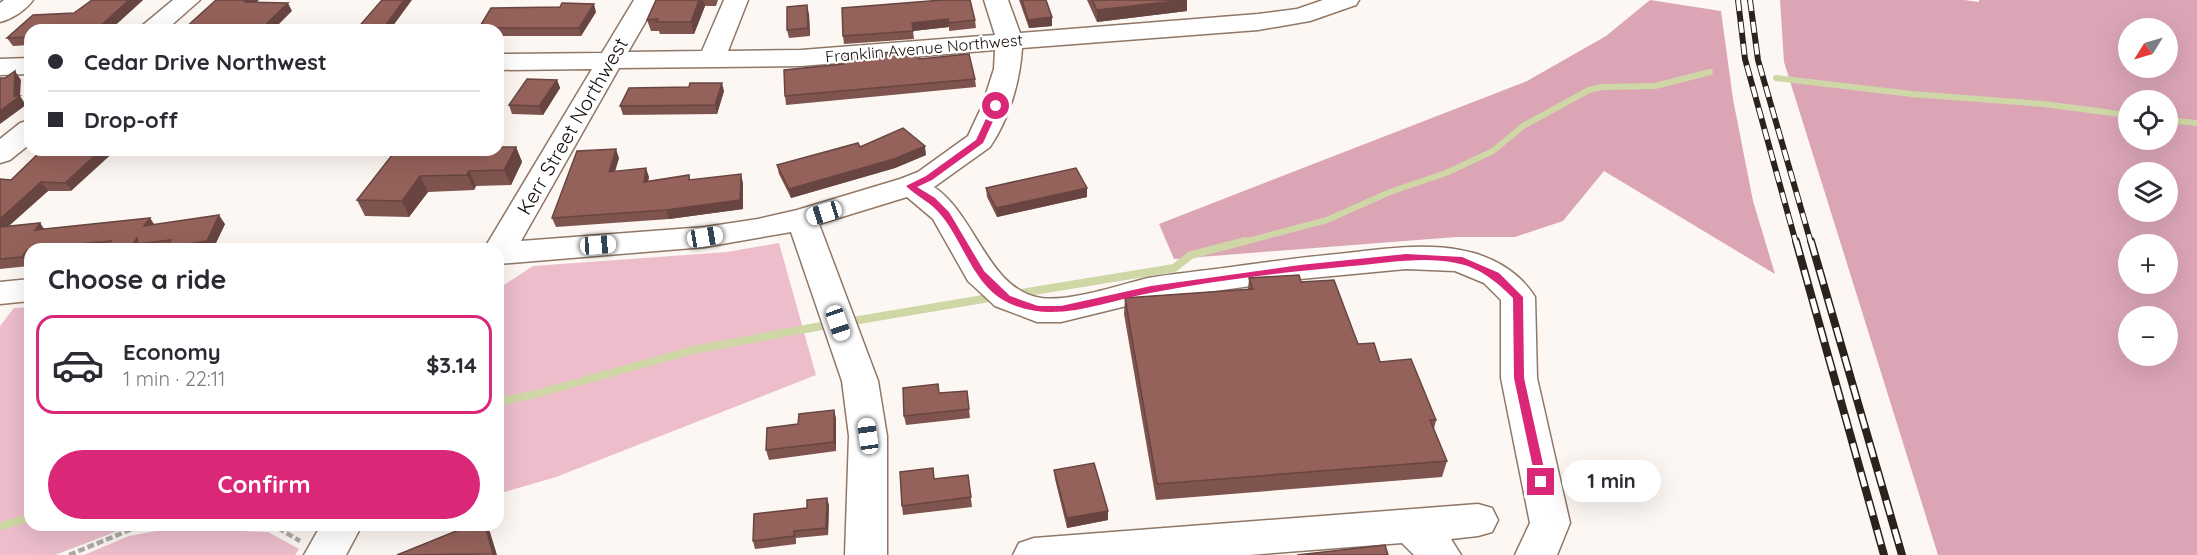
<!DOCTYPE html>
<meta charset="utf-8">
<style>
body{margin:0;font-family:Quicksand,sans-serif;background:#f2f2f3;color:#2b2b33;height:100vh;display:flex;flex-direction:column;font-size:22px;white-space:nowrap}
*{box-sizing:border-box;margin:0}
p{font-size:20px;color:#7c7c81}
.icon{flex:none;width:33px;height:33px;fill:none;stroke:currentColor;stroke-width:2;stroke-linecap:round;stroke-linejoin:round}
.map{position:relative;flex:1;overflow:hidden}
.side{position:absolute;left:24px;top:243px;width:480px;height:288px;display:flex;flex-direction:column;background:#fff;border-radius:18px;box-shadow:0 6px 24px #0002}
.side>*{flex:none}
.guide{position:absolute;left:24px;top:24px;width:480px;height:132px;border-radius:18px;box-shadow:0 6px 24px #0002;display:grid;align-content:center;height:132px;padding:0 24px;background:#fff}
.needle{width:39px;rotate:233deg}
.tools{position:absolute;left:2118px;top:18px;display:grid;gap:12px}
.tools a{display:grid;place-items:center;width:60px;height:60px;border-radius:50%;background:#fff;box-shadow:0 6px 24px #0002;font-size:30px}
.end{position:absolute;width:27px;height:27px;margin:-14px;border:8px solid #db2777;background:#fff;box-shadow:0 0 0 3px #fff}
.from{border-radius:50%}
.bubble{position:absolute;height:42px;border-radius:21px;background:#fff;box-shadow:0 6px 24px #0002;font-size:20px;font-weight:700;line-height:42px;text-align:center}
.car{position:absolute;width:18px;height:36px;margin:-18px -9px;border-radius:8px;box-shadow:0 0 4px 2px #0007;background:linear-gradient(#fff 24%,#345 0 40%,#fff 0 76%,#345 0 86%,#fff 0)}
.guide b{display:flex;align-items:center;gap:21px;height:57px;font-size:22px}
.guide b+b{border-top:2px solid #e1e1e2}
.guide i{width:15px;height:15px;background:#2b2b33}
ul{padding:0;list-style:none}
li{display:flex;align-items:center;gap:18px;height:99px;margin:0 12px 9px;padding:0 12px;border:3px solid transparent;border-radius:18px}
li div{flex:1}
li b{display:block;font-size:22px}
li em{font-style:normal;font-weight:700}
li.current{border-color:#db2777}
li>.icon{width:54px;height:54px;stroke-width:1.5}
h2{padding:0 24px;font-size:27px;line-height:72px}
.cta{display:flex;gap:12px;margin-top:auto;padding:12px 24px}
.cta a{flex:1;height:69px;border-radius:36px;background:#db2777;color:#fff;font-size:24px;font-weight:700;line-height:69px;text-align:center}
.map>svg:first-child{display:block}
</style>
<div class="map">
<svg width="2197" height="555" viewBox="0 0 2197 555">
<rect width="100%" height="100%" fill="#fcf7f3"/>
<g fill="#edbdcc">
<path d="M779,243L816,375L556,477L498,494V297L504,285L533,266L727,252Z"/>
<path d="M30,307V525H133L55,555H0V326L14,308Z"/>
<path d="M193,529L268,532L299,549L295,555H84L129,536L156,531Z"/>
</g>
<g fill="#dba5b6" fill-rule="evenodd">
<path d="M1650,0L1721,11L1733,99L1753,201L1775,274L1604,171L1563,221L1515,237H1456L1174,259L1159,224L1527,81L1606,36Z"/>
<path d="M1780,0H1964L1979,2V0H2197V555H1938L1784,62ZM2128,28H2168V68H2128ZM2128,100H2168V140H2128ZM2128,172H2168V212H2128ZM2128,244H2168V284H2128ZM2128,316H2168V356H2128Z"/>
</g>
<g fill="none" stroke-linecap="round" stroke-linejoin="round">
<g stroke="#ced7a5" stroke-width="6">
<path d="M1776,78L1912,94L2043,104L2128,115"/>
<path d="M2168,120L2197,123"/>
<path d="M1240,243L1327,220L1390,192L1446,173L1493,151L1523,126L1589,90L1602,87L1655,86L1710,72"/>
</g>
<g stroke="#ced7a5" stroke-width="8">
<path d="M1015,294L1174,268L1191,255L1245,241"/>
<path d="M847,322L995,297"/>
<path d="M498,402L536,394L693,350L832,324"/>
<path d="M0,526L30,518"/>
</g>
<g stroke="#907765" stroke-width="3">
<g id="minor">
<path d="M4,0H33C26,10 12,19 0,22V3Z"/>
<path d="M173,0H200L166,30H137Z"/>
<path d="M634,0H658L628,52L702,51L724,0H748L728,51L801,50L995,35L984,0H1008L1020,33L1258,14L1297,9L1323,0H1359L1356,5L1310,21L1258,30L1022,48C1020,82 1009,119 990,147L934,187C976,215 988,290 1041,298C1070,302 1119,285 1148,278C1170,274 1193,272 1216,269C1260,263 1303,257 1347,253C1384,249 1424,243 1460,250C1490,255 1519,271 1535,297L1537,378L1570,523L1557,555H1515L1530,523L1501,378V300L1484,283L1455,271L1406,269L1300,279L1151,300L1061,322H1037L995,306L968,281L933,219L907,197L819,224L878,381L887,436V555H845L849,436L842,381L791,232L705,247L498,264V249H484L592,69L498,70V54L602,53ZM995,50L994,69L982,106L968,136L918,172L900,179L797,210L758,219L705,227L521,241L619,68L801,66Z"/>
<path d="M30,58V74L0,75V59Z"/>
<path d="M30,120V144L10,160L0,163V139L20,123Z"/>
<path d="M30,279V301L0,304V282Z"/>
<path d="M1478,504L1492,508L1498,520L1492,532L1478,536L1451,539L1461,555H1414L1402,543L1249,555H1013L1019,543L1034,538Z"/>
<path d="M321,525H362L346,555H304Z"/>
</g>
</g>
<g stroke="#b0aaa6" stroke-width="4.5" stroke-dasharray="7 3" stroke-linecap="butt">
<path d="M226,525L278,527L282,525"/>
<path d="M278,528L300,541"/>
<path d="M69,555L132,529L152,525"/>
</g>
<use href="#minor" fill="#fff" fill-rule="evenodd"/>
<g stroke="#2b221d" stroke-width="6">
<g id="rail-far1">
<path d="M1738,0L1745,59L1796,243"/>
<path d="M1750,0L1758,60L1811,243"/>
</g>
</g>
<g stroke="#2b221d" stroke-width="8">
<g id="rail">
<path d="M1796,241L1884,555"/>
<path d="M1811,241L1902,555"/>
</g>
</g>
<use href="#rail-far1" stroke="#fff" stroke-width="4" stroke-dasharray="11" stroke-linecap="butt"/>
<use href="#rail" stroke="#fff" stroke-width="5" stroke-dasharray="15" stroke-linecap="butt"/>
</g>
<g fill="#80544e">
<path d="M92,0H143L110,30H30V45L13,46L7,38L74,13Z"/>
<path d="M656,0H718L716,6H705L694,34H660L659,31H651L647,20Z"/>
<path d="M1019,0H1046L1052,26L1029,28Z"/>
<path d="M1087,0H1187V11L1097,22Z"/>
<path d="M560,7L596,12L581,36H498V30H480L479,28Z"/>
<path d="M842,8L975,20L976,28L949,31V27L913,31L914,39L844,44L843,36Z"/>
<path d="M809,14L810,36L789,38L787,30Z"/>
<path d="M919,59L975,79L976,87L786,105L785,96L844,64Z"/>
<path d="M557,80L560,88L543,115L512,114L509,105Z"/>
<path d="M724,91L717,114L623,115L620,106Z"/>
<path d="M516,147L522,162L511,185L476,186L474,190L428,192L409,217L365,216L357,200L396,150Z"/>
<path d="M860,147L926,155L895,168L791,198L779,174L777,165Z"/>
<path d="M42,150L71,191H48L8,226L40,223L44,229L150,218L154,225L225,224L213,249H30V264L29,266L0,269V179L11,180Z"/>
<path d="M619,158L615,171L649,177L648,181L689,175L690,180L743,183V209L669,219L556,227L552,218Z"/>
<path d="M986,188H1087V197L997,217L987,197Z"/>
<path d="M1249,278L1301,282L1358,344L1380,362L1436,420L1434,429L1447,461L1442,477L1156,500L1124,314L1125,298L1248,289Z"/>
<path d="M967,391L970,418L906,425L904,416Z"/>
<path d="M834,410L836,419V451L769,460L766,450L798,424Z"/>
<path d="M1054,470L1108,511V520L1067,528L1055,479Z"/>
<path d="M968,475L972,507L903,515L902,506L935,479Z"/>
<path d="M829,505L828,535L796,538V544L755,549L753,541Z"/>
</g>
<g fill="#684540">
<path d="M129,0H143L110,30H96Z"/>
<path d="M247,0H259L249,10L245,2Z"/>
<path d="M404,0H412L390,30H382Z"/>
<path d="M699,0H703L705,6L694,34L691,22Z"/>
<path d="M1187,0V11L1097,22V10Z"/>
<path d="M288,3L292,11L273,30H260Z"/>
<path d="M594,4L596,12L581,36L579,28Z"/>
<path d="M807,5L809,14L810,36L808,28Z"/>
<path d="M1052,17V26L1029,28L1028,20Z"/>
<path d="M948,19L949,27L913,31L912,23Z"/>
<path d="M15,71L21,80L20,96L26,105L0,124V111L14,96Z"/>
<path d="M557,80L560,88L543,115L539,106Z"/>
<path d="M722,83L724,91L717,114L715,105Z"/>
<path d="M925,146L926,155L895,168L791,198L789,189Z"/>
<path d="M516,147L522,162L511,185L504,170Z"/>
<path d="M616,149L619,158L612,181L609,172Z"/>
<path d="M101,150H116L71,191L65,183Z"/>
<path d="M646,168L649,177L646,191L644,182Z"/>
<path d="M469,171L476,186L474,190L467,175Z"/>
<path d="M741,174L743,183V209L669,219L666,210Z"/>
<path d="M420,176L428,192L409,217L402,201Z"/>
<path d="M41,182L48,191L0,234V219Z"/>
<path d="M1087,188V197L997,217L996,208Z"/>
<path d="M219,215L225,224L213,249H169L167,247Z"/>
<path d="M150,218L156,227L144,226Z"/>
<path d="M40,223L46,232L35,230Z"/>
<path d="M137,238L138,244L142,249H136L133,244Z"/>
<path d="M27,250L30,254V264L29,266L22,257Z"/>
<path d="M834,410L836,419V451L834,442Z"/>
<path d="M827,498L829,505L828,535L826,528Z"/>
<path d="M1108,511V520L1067,528V518Z"/>
<path d="M485,525H486L490,532L497,555H492Z"/>
</g>
<g fill="#95625b" stroke="#684540" stroke-width="1.5">
<path d="M92,0H129L96,30H30V37L7,38L33,15L74,13Z"/>
<path d="M216,0H247L245,2L288,3L260,30H183Z"/>
<path d="M382,0H404L382,30H356Z"/>
<path d="M656,0H699L691,22H656L658,19L647,20Z"/>
<path d="M942,0H970L975,20L949,23L948,19L912,23L913,31L843,36L842,8Z"/>
<path d="M1022,0H1046L1052,17L1028,20Z"/>
<path d="M1092,0H1184L1097,10Z"/>
<path d="M562,3L594,4L579,28H479L491,8L560,7Z"/>
<path d="M807,5L808,28L787,30V7Z"/>
<path d="M917,50L919,59L969,54L975,79L785,96L784,70L844,64V56Z"/>
<path d="M15,71L14,96H20L0,111V78H5Z"/>
<path d="M527,79L557,80L539,106L509,105Z"/>
<path d="M690,83H722L715,105L620,106L629,88L689,87Z"/>
<path d="M903,128L925,146L894,159L789,189L777,165L858,143L860,147Z"/>
<path d="M498,147H516L504,170L469,171L467,175L420,176L402,201L357,200L396,150H498Z"/>
<path d="M616,149L609,172L646,168L644,182L689,175V180L741,174L740,200L666,210L552,218L577,151Z"/>
<path d="M42,150H101L65,183L41,182L0,219V179L11,180Z"/>
<path d="M1076,168L1087,188L996,208L986,188Z"/>
<path d="M219,215L207,241L167,247L171,240L138,244L137,238L133,244L107,247L111,241L30,249L27,250L22,257L0,259V227L40,223L35,230L150,218L144,226Z"/>
<path d="M1299,275L1301,282L1334,280L1358,344L1374,343L1380,362L1411,359L1436,420H1430L1447,461L1157,484L1125,298L1253,289L1249,278Z"/>
<path d="M938,384L939,393L967,391L969,409L904,416L903,388Z"/>
<path d="M834,410V442L766,450L767,428L798,424L799,414Z"/>
<path d="M1094,463L1108,511L1067,518L1054,470Z"/>
<path d="M933,468L934,479L968,475L971,497L902,506L900,472Z"/>
<path d="M827,498L826,528L794,531V536L753,541L754,514L807,508V500Z"/>
<path d="M471,525H485L493,554L397,555Z"/>
<path d="M1385,545L1388,555H1297Z"/>
</g>
<path fill="#db2777" d="M996,104L1000,106L983,143L932,180L917,187L935,198L949,212L984,271L1010,296L1038,306H1061L1151,286L1300,265L1406,254L1462,257L1499,273L1523,297L1524,378L1547,482L1545,485L1541,486L1536,482L1514,378L1513,298C1497,282 1479,267 1456,263C1423,256 1386,263 1352,266C1285,272 1217,280 1150,293C1102,302 1051,326 1005,301C973,284 963,241 941,215C931,202 917,197 906,186L926,176L976,140L992,106Z"/>
<g text-anchor="middle" dominant-baseline="central" stroke-width="4.5" stroke-linejoin="round" paint-order="stroke">
<g font-size="16" fill="#130a05" stroke="#fff">
<text transform="translate(924 48) rotate(-5)">Franklin Avenue Northwest</text>
</g>
<g font-size="20" fill="#130a05" stroke="#fff">
<text transform="translate(572 126) rotate(-60)">Kerr Street Northwest</text>
</g>
</g>
</svg>
<div class="tools">
<a><svg class="needle" viewBox="-14 -14 28 28"><path d="M0-13l5 13h-10z" fill="#e53935"/><path d="M0 13l5-13h-10z" fill="#7c7c81"/></svg></a>
<a><svg class="icon" aria-label="locate" viewBox="0 0 24 24"><circle cx="12" cy="12" r="6"/><path d="M12 2v4M12 18v4M2 12h4M18 12h4"/></svg></a>
<a><svg class="icon" aria-label="layers" viewBox="0 0 24 24"><path d="M12 4l9 5-9 5-9-5zM3 14l9 5 9-5"/></svg></a>
<a>+</a>
<a>−</a>
</div>
<i class="end from" style="left:996px;top:106px"></i>
<i class="end" style="left:1541px;top:482px"></i>
<div class="bubble" style="left:1562px;top:460px;width:99px">1 min</div>
<i class="car" style="left:824px;top:213px;rotate:253deg"></i>
<i class="car" style="left:705px;top:237px;rotate:81deg"></i>
<i class="car" style="left:598px;top:245px;rotate:86deg"></i>
<i class="car" style="left:838px;top:323px;rotate:161deg"></i>
<i class="car" style="left:868px;top:436px;rotate:352deg"></i>
<div class="guide">
<b><i class="from"></i>Cedar Drive Northwest</b>
<b><i></i>Drop-off</b>
</div>
<section class="side">
<h2>Choose a ride</h2>
<ul>
<li class="current"><svg class="icon" aria-label="car" viewBox="0 0 24 24"><path d="M5 17H2v-5l4-1 3-4h7l3 4 3 1v5h-3M9 17h6M6 11h13"/><circle cx="7" cy="17" r="2"/><circle cx="17" cy="17" r="2"/></svg><div><b>Economy</b><p>1 min · 22:11</p></div><em>$3.14</em></li>
</ul>
<div class="cta"><a>Confirm</a></div>
</section>
</div>
